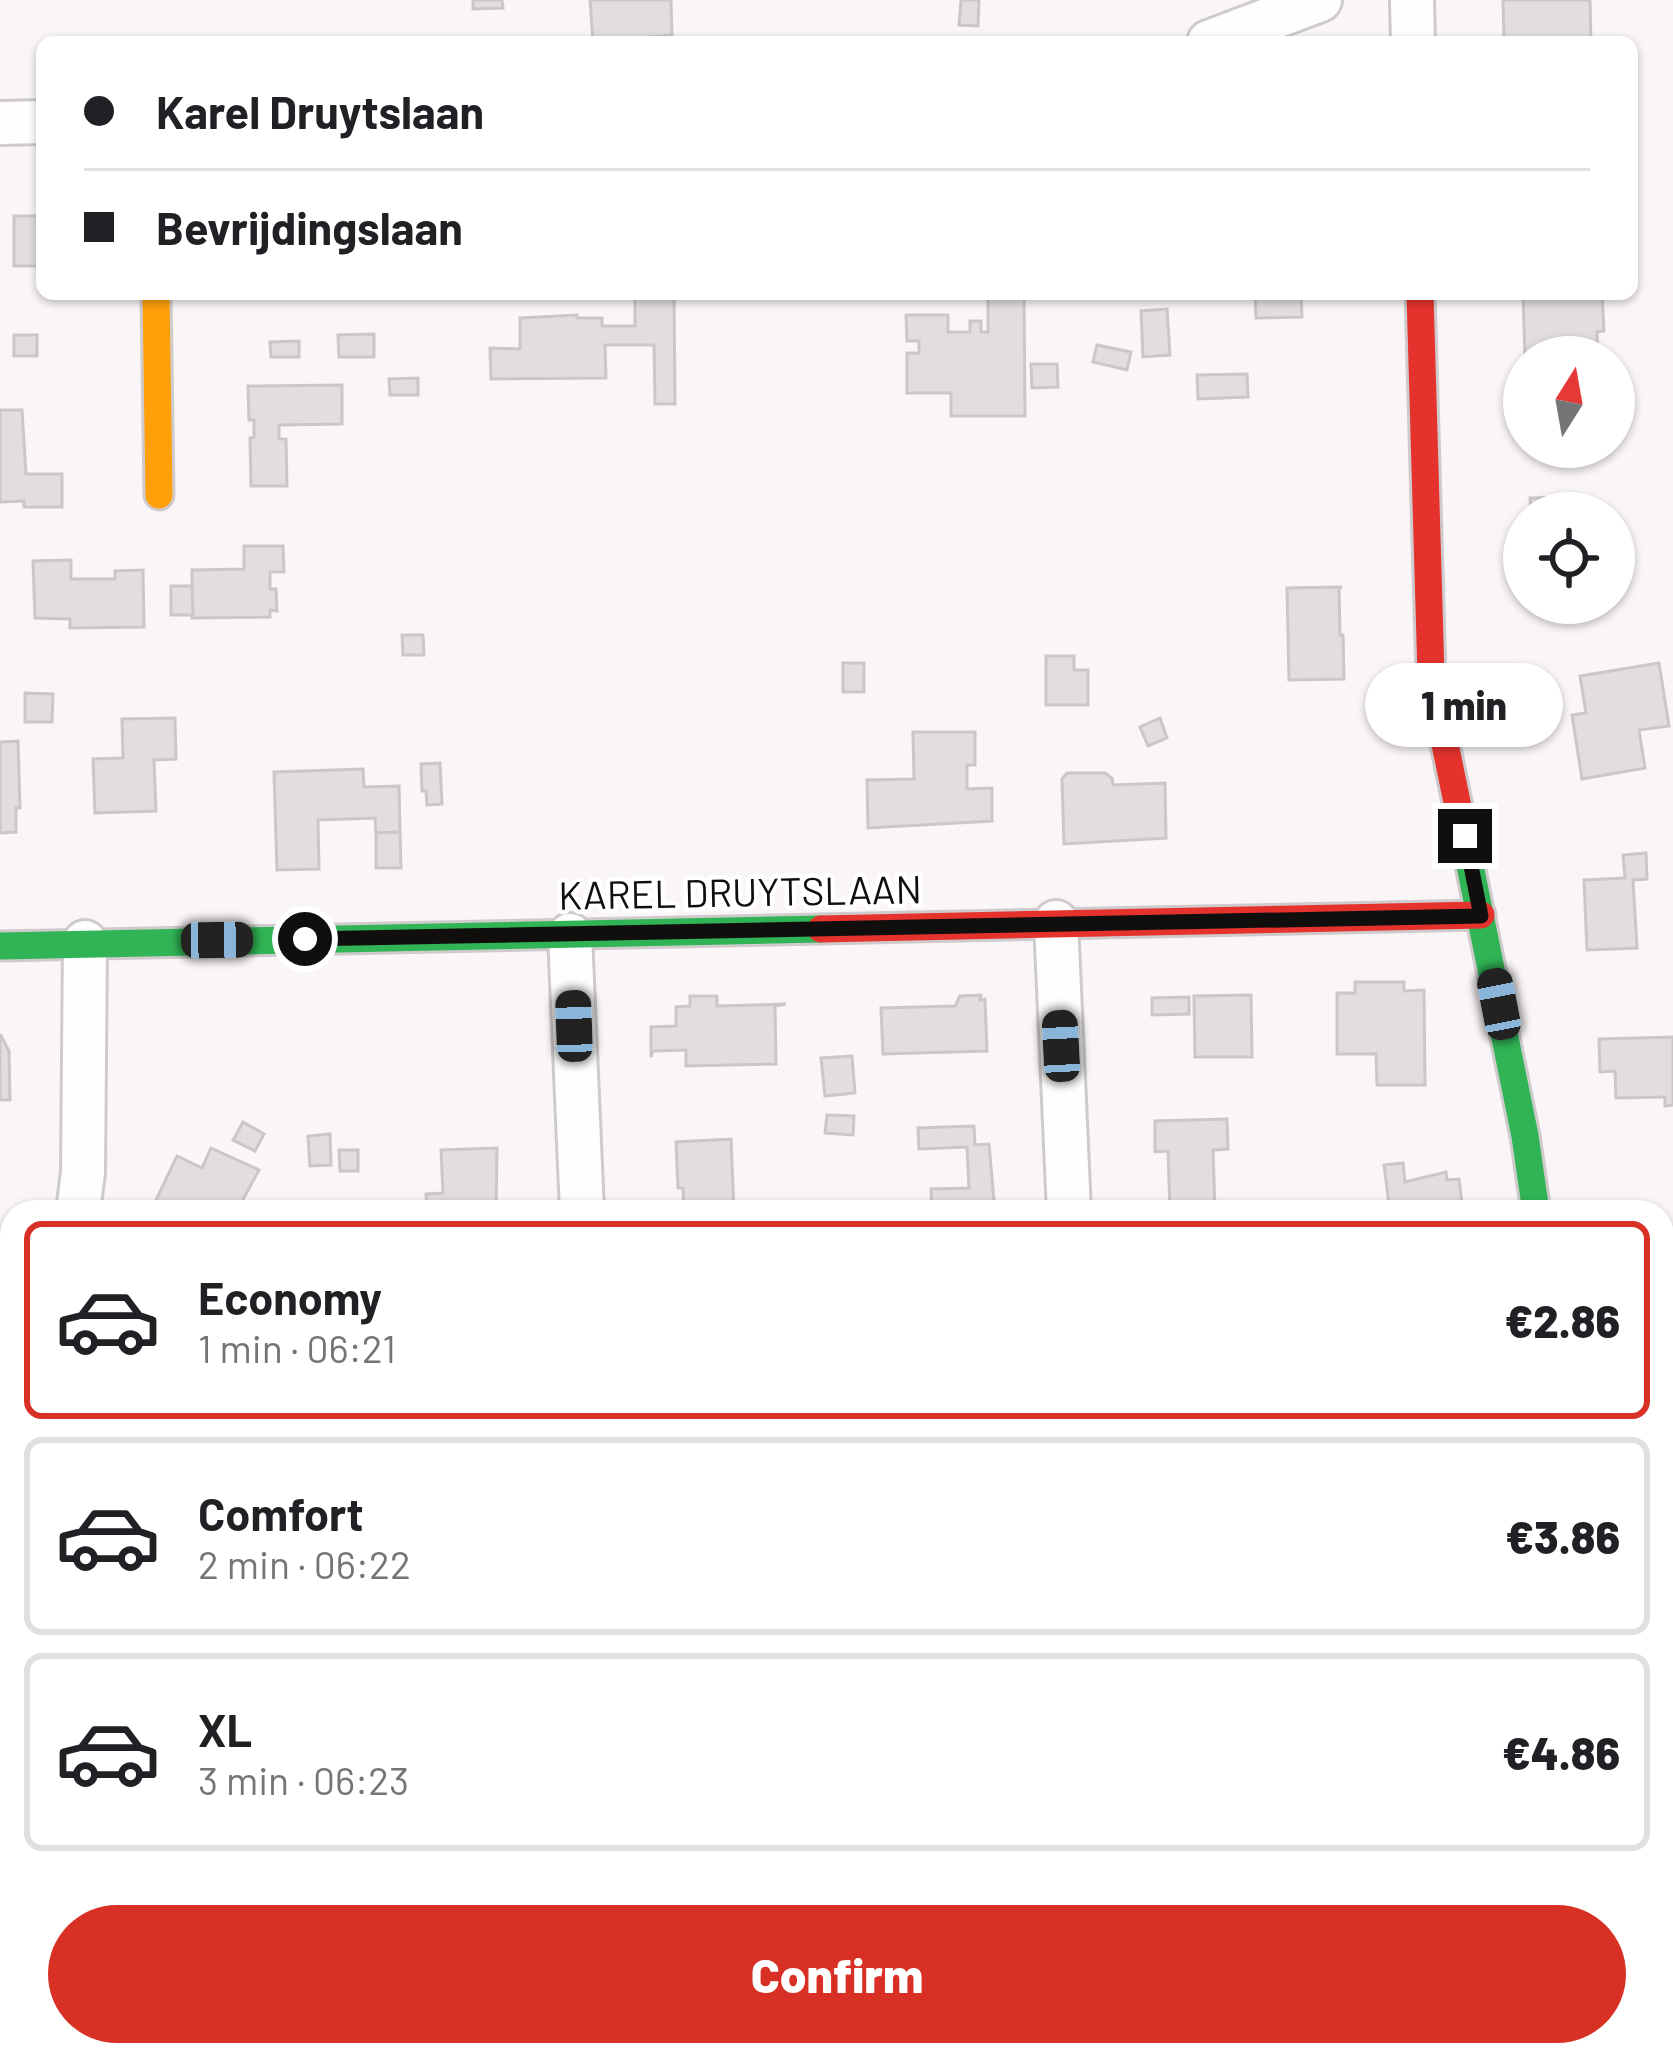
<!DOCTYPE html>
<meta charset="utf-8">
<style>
body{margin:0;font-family:Barlow,sans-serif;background:#f2f2f2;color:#202124;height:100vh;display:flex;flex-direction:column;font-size:45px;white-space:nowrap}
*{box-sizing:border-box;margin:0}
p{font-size:39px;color:#757577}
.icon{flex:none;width:66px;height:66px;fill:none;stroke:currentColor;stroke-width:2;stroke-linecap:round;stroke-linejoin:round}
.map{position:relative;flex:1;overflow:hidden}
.details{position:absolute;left:0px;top:1200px;width:1674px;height:867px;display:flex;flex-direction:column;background:#fff;border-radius:36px 36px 0 0;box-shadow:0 3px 9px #0004}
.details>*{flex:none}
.guide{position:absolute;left:36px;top:36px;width:1602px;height:264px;border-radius:18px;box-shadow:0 3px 9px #0004;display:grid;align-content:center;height:264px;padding:0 48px;background:#fff}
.needle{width:78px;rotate:11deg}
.tools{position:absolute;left:1503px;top:336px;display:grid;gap:24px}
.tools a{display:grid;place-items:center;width:132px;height:132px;border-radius:50%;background:#fff;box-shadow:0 3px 9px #0004;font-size:60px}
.end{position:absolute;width:54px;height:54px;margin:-27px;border:15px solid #110e0e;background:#fff;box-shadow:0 0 0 6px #fff}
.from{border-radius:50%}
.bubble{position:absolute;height:84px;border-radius:42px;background:#fff;box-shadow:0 3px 9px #0004;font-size:39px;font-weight:800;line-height:84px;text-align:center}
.car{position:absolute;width:36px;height:72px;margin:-36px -18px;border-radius:15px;box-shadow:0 0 9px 3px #0007;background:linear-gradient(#222 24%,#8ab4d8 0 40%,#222 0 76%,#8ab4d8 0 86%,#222 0)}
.guide b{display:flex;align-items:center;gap:42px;height:114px;font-size:45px}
.guide b+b{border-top:3px solid #e0e0e0}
.guide i{width:30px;height:30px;background:#202124}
ul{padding:21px 0 0;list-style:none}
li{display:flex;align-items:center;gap:36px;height:198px;margin:0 24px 18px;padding:0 24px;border:6px solid #e0e0e0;border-radius:18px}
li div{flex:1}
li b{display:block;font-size:45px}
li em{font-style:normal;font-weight:800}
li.current{border-color:#d93025}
li>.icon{width:108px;height:108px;stroke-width:1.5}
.cta{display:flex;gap:24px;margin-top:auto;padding:24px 48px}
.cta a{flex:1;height:138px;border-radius:72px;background:#d93025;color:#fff;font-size:48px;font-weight:800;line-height:138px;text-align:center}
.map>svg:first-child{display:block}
</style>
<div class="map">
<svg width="1673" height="2066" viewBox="0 0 1673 2066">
<rect width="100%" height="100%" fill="#faf5f6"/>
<g fill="#e2dee0" stroke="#cbc7c9" stroke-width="3">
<path d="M473,0H502L503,8L473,9Z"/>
<path d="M590,0H671L672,35L593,42Z"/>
<path d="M961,0H979L978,26L959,25Z"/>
<path d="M1503,0H1590L1591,42L1504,40Z"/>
<rect x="14" y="216" width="28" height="50"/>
<path d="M635,294H674L675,404H655L654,345H605L606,378L491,379L490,348L520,349V318L577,315V318H602V326H635Z"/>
<path d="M1255,294H1301L1302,317L1256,318Z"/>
<path d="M1523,294H1602L1604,331L1597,332L1598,357H1525Z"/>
<path d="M988,296H1024L1025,416H951V393H907V353H919V341H907L906,315H948V332H970V321H981V332H988Z"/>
<path d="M1167,309L1170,355L1143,357L1141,311Z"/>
<path d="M374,334V357H339L338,335Z"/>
<rect x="14" y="335" width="23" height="21"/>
<path d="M299,341V357H271L270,342Z"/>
<path d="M1097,345L1131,352L1127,370L1093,362Z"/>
<path d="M1031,364H1057L1058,387L1032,388Z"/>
<path d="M1247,374L1248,397L1198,399L1197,375Z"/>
<path d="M418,378V395H390L389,379Z"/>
<path d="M342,385V424L279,425V439H286L287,486H251L250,438L254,437V420H249L248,386Z"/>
<path d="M0,410H22L26,474H62V507H24V501L0,502Z"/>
<path d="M1586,497V513H1531L1530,498Z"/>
<path d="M244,546H283L284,572H270V589H276L277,611L270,610V617L192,618V570L244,569Z"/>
<path d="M71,560V579H115V571L143,570L144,627L70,628V619L35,618L33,561Z"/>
<path d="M171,586H192L193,615H171Z"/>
<path d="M1342,587L1339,588L1340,635H1343L1344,679L1289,680L1287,588Z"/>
<path d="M402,635H423L424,655H403Z"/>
<path d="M1046,656H1074V670H1088V705H1046Z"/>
<rect x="843" y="663" width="21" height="29"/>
<path d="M1659,663L1669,726L1639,730L1645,768L1582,779L1572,715L1586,713L1580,676Z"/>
<path d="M25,693L53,694L52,722H25Z"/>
<path d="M175,718L176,759L154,760L156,811L95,813L93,759L123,758L122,719Z"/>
<path d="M1160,718L1167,738L1148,746L1140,727Z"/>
<path d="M913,732H975V765H967V789L992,788V821L868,828L867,780L914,779Z"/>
<path d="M18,741L20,808H16V832L0,833V742Z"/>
<path d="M440,763L442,804L427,805L426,791H422L421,764Z"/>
<path d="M363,769L364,787L399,786L400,832L376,833L375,818L318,820L319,869L277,870L274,772Z"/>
<path d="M1067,773H1105L1112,778L1113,785L1165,783L1166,838L1064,844L1062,779Z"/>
<path d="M400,832L401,868H376V833Z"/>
<path d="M1646,853L1647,879L1633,880L1637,948L1587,950L1584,880L1625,878L1623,855Z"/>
<path d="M1355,982H1404V991L1424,990L1425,1085H1377L1376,1054H1337V993H1355Z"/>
<path d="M981,995L980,1000L985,999L987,1051L883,1054L881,1008L955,1006L960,996Z"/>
<path d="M1251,995L1252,1057H1195L1194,996Z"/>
<path d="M690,996H717V1006L786,1004L775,1006L776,1064L686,1066V1050L653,1051L651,1057V1027L676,1026V1007L690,1006Z"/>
<path d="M1189,997V1014L1152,1015V998Z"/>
<path d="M0,1034L9,1051L10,1100H0Z"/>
<path d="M1673,1037V1105L1665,1106V1097L1616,1098L1615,1071L1600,1072L1599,1039Z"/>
<path d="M852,1056L855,1093L825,1096L821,1058Z"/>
<path d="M827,1115L854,1116L853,1135L825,1133Z"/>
<path d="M1227,1119L1228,1149L1213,1150L1215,1210L1170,1212L1168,1151L1155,1152V1121Z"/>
<path d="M243,1122L264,1134L255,1151L233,1140Z"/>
<path d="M974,1126L975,1145L989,1144L995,1212H932L931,1189L969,1188L967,1147L919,1149L918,1128Z"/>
<path d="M330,1134L331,1165L310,1166L308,1136Z"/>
<path d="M731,1139L734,1212H684L683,1188H678L676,1142Z"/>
<path d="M211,1148L259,1170L240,1205L241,1212H175L155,1202L177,1156L202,1168Z"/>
<path d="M497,1148L496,1212H427L426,1194L443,1193L441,1150Z"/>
<path d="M339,1150H358V1171H340Z"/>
<path d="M1403,1163L1405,1182L1446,1172L1447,1180L1459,1179L1463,1212H1390L1384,1165Z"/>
<path d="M1662,1246H1673V1332L1662,1333Z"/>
<path d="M1673,1414V1493H1662V1415Z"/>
<path d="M1664,1650H1673V1732L1662,1731Z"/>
<path d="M1662,1806L1673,1807V1923H1662Z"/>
<path d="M1662,1986H1673V2066V2009L1662,2008Z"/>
<path d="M838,2055H875L874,2066H838Z"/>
<rect x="1160" y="2055" width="48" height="11"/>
</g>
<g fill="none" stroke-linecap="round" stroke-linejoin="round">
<g stroke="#cfcbcc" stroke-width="48">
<g id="street">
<path d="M1412,0L1413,42"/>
<path d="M1209,42L1320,0"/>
<path d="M0,123L42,122"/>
<path d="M1056,922L1069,1212"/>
<path d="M570,935L582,1212"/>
<path d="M78,1212L83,1172L85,942"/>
<path d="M0,1715L12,1651"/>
<path d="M607,2066L611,2055"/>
<path d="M1088,2066V2055"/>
<path d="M1572,2066L1573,2055"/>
</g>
</g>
<g stroke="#cfcbcc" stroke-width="33">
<g id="fast">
<path d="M1465,841L1525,1136L1536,1212"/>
<path d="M0,946L821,929"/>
</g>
</g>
<g stroke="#cfcbcc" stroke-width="33">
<path id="slow" d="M156,294L159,495"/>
</g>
<g stroke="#cfcbcc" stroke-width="33">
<g id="jam">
<path d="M1420,294L1431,676L1465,841"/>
<path d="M821,929L1481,915"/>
</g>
</g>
<use href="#street" stroke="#fefefe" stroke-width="42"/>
<use href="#fast" stroke="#30b455" stroke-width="27"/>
<use href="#slow" stroke="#ff9f0a" stroke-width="27"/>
<use href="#jam" stroke="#e5322d" stroke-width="27"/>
</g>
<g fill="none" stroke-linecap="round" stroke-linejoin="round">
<path stroke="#110e0e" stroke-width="15" d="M305,939L1481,916L1465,836"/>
</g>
<g text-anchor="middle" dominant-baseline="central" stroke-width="9" stroke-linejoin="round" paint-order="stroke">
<g font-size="39" fill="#110e0e" stroke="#fff">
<text transform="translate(740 891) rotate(-1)">KAREL DRUYTSLAAN</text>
</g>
</g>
</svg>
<div class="tools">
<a><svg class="needle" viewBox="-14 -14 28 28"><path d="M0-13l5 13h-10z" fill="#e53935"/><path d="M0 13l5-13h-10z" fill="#757577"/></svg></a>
<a><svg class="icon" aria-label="locate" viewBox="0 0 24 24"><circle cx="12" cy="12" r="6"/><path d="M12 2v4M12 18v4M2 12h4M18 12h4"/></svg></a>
</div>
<i class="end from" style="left:305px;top:939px"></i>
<i class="end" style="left:1465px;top:836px"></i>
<div class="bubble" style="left:1365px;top:663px;width:198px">1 min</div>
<i class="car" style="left:217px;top:940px;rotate:89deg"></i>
<i class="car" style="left:1499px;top:1004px;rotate:349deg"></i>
<i class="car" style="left:574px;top:1026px;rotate:358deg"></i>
<i class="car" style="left:1061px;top:1046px;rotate:357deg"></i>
<div class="guide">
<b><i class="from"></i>Karel Druytslaan</b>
<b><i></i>Bevrijdingslaan</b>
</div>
<section class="details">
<ul>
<li class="current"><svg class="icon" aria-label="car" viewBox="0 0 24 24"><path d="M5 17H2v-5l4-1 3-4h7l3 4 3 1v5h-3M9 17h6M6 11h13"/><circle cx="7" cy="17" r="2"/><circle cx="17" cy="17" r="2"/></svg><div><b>Economy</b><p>1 min · 06:21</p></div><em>€2.86</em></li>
<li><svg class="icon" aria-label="car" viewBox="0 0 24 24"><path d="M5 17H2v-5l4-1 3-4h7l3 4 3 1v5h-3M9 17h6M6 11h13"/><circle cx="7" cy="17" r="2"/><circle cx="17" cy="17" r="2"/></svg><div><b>Comfort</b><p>2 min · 06:22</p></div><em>€3.86</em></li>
<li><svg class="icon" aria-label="car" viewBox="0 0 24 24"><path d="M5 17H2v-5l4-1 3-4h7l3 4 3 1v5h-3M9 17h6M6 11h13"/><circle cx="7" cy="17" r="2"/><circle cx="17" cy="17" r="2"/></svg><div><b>XL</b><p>3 min · 06:23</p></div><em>€4.86</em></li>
</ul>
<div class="cta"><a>Confirm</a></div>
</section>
</div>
